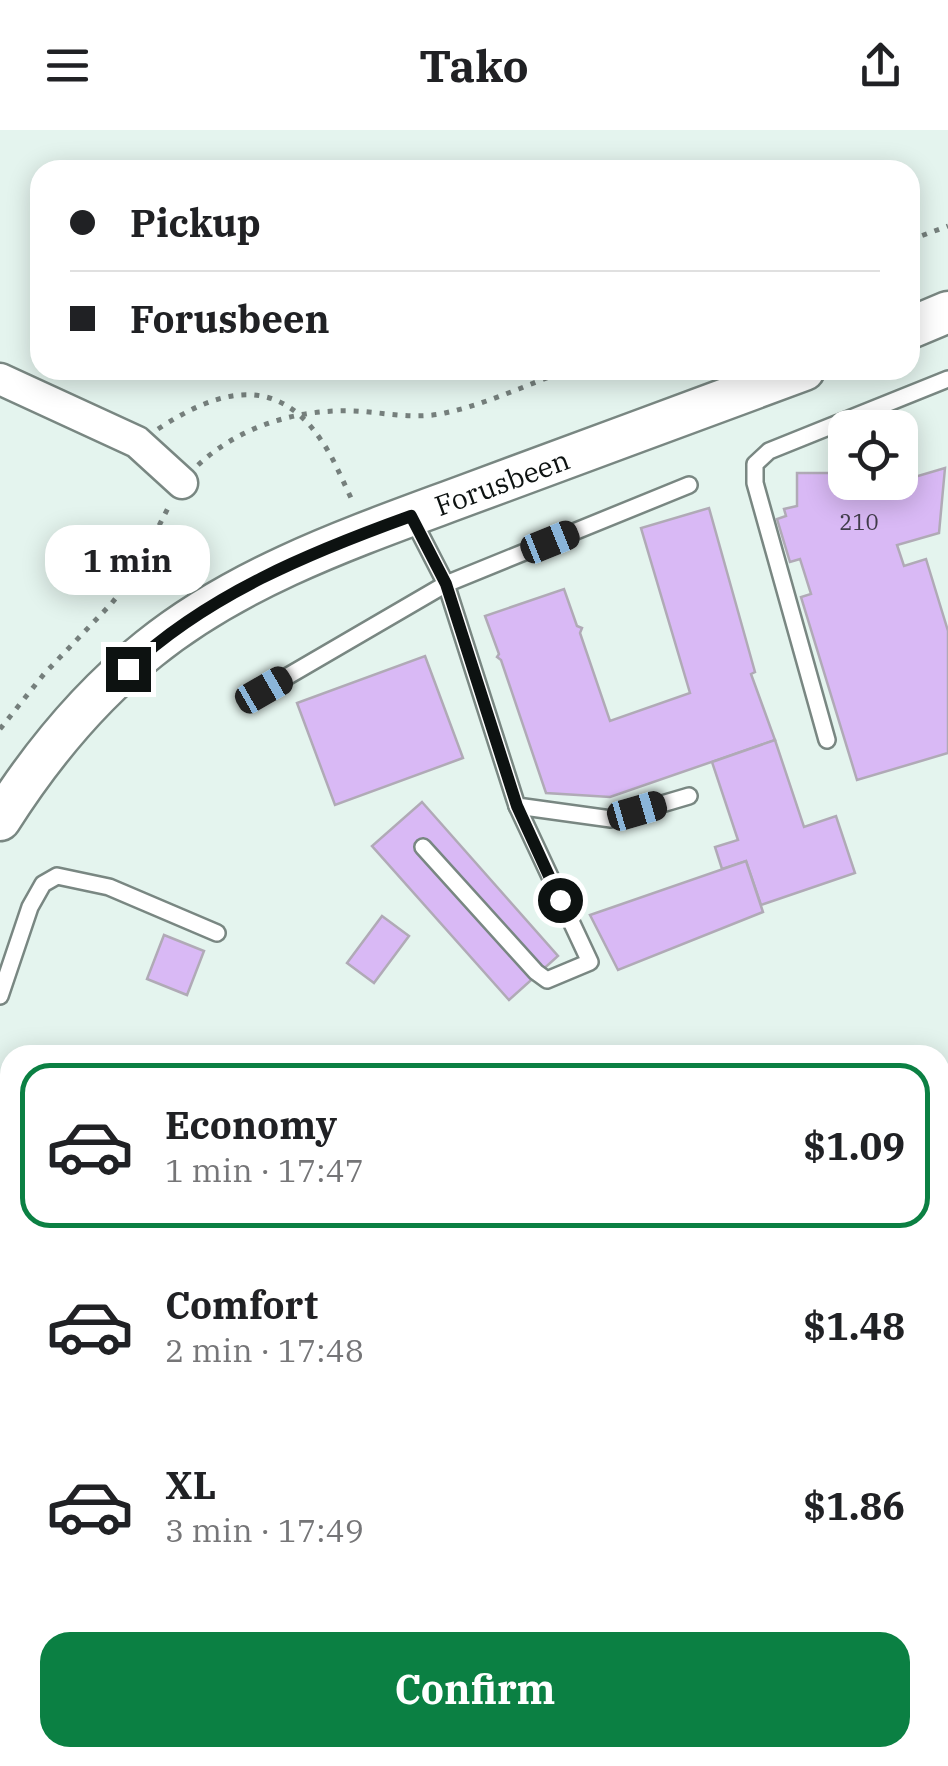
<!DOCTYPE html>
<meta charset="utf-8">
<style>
body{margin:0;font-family:"IBM Plex Serif",serif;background:#f6f6f6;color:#202124;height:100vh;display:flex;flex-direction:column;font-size:38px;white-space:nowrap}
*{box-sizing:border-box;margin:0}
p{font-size:32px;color:#757577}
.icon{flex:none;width:55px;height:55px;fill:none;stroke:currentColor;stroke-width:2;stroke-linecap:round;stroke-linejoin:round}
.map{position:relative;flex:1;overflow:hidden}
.sheet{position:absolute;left:0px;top:915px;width:950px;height:722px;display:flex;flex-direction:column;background:#fff;border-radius:30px 30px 0 0;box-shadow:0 5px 25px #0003}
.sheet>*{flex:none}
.top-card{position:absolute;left:30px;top:30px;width:890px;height:220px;border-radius:30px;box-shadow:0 5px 25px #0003;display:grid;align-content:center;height:220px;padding:0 40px;background:#fff}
.buttons{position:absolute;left:828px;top:280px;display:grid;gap:20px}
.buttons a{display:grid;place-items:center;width:90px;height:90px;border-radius:20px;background:#fff;box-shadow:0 5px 25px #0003;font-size:50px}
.end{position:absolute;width:45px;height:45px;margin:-22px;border:12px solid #0d1211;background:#fff;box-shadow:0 0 0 5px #fff}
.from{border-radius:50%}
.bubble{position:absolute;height:70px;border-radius:30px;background:#fff;box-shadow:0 5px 25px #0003;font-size:32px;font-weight:700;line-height:70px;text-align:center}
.car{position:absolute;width:30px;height:60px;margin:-30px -15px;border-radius:12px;box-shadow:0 0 8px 2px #0007;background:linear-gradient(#222 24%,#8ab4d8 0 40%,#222 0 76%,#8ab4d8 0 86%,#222 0)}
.top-card b{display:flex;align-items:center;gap:35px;height:95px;font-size:38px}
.top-card b+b{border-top:2px solid #e0e0e0}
.top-card i{width:25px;height:25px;background:#202124}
ul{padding:18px 0 0;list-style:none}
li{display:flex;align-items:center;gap:30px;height:165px;margin:0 20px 15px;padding:0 20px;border:5px solid transparent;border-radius:30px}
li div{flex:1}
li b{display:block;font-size:38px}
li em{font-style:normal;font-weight:700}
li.on{border-color:#0b8043}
li>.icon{width:90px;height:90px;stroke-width:1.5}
.button{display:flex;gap:20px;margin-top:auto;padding:20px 40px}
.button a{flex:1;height:115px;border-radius:30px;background:#0b8043;color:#fff;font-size:40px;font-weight:700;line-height:115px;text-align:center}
header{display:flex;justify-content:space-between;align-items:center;height:130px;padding:0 40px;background:#fff;font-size:45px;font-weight:700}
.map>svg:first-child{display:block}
</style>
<header><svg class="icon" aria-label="menu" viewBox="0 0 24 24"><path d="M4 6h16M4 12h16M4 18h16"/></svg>Tako<svg class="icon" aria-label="share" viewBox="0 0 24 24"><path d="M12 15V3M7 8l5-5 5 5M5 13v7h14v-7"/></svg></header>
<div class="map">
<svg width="948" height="1636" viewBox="0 0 948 1636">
<rect width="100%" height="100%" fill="#e4f4ee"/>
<g fill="#d9b9f5" stroke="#b0aab6" stroke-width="2.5">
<path d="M945,338L939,403L897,415L904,436L926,429L948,501V623L857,650L801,467L811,464L800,429L790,432L777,389L786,386L784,379L797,376V343H845V352H900V344L906,342L908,349Z"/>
<path d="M709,378L755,542L751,544L775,610L610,667L546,663L501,530L497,527L499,524L485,486L564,459L577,496L582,498L580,503L610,591L690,563L641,398Z"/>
<path d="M425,526L463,628L335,675L297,573Z"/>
<path d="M775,610L804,697L836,686L855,743L761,775L746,731L722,739L715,717L738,710L712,632Z"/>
<path d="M422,672L558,826L509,870L372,716Z"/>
<path d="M746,731L763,782L618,840L590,785Z"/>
<path d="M382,786L409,806L374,853L347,833Z"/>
<path d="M164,805L204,821L187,865L147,849Z"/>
<path d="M7,1019L10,1020V1185L7,1193L0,1190V1036Z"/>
<path d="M0,1299L10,1303V1361L0,1357Z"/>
</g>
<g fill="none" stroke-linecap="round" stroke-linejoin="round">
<g stroke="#798782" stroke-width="20">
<g id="service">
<path d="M411,386L446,454L517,676L611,689L689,666"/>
<path d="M264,560L446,454L689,355"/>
<path d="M827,610L755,353V334L769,321L948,249"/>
<path d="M423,717L536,842L547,850L590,832L517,676"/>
<path d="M0,866L30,777L43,754L57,746L109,757L217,803"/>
<path d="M0,1243L10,1247"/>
</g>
</g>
<g stroke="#798782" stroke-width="35">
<path id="minor" d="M0,249L137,312L182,353"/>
</g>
<g stroke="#798782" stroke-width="45">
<g id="secondary">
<path d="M910,198L948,182"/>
<path id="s1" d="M0,690C40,627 90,566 149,519C242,444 359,405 469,364C581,323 692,281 804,240"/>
</g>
</g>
<g stroke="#757f7c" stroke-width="5" stroke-dasharray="5 8" stroke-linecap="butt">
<path d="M910,110L948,96"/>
<path d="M158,299C216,261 275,242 321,310C334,328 343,352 353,372"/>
<path d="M198,335C240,296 297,279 353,281C383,282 414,290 445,283C486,274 527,255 567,240"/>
<path d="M0,599L44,544L111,474L133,447L169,376"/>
<path d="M940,1364L948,1373"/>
<path d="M0,1429L10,1434"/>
<path d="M350,1628L365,1636"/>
</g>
<use href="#service" stroke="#fff" stroke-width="15"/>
<use href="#minor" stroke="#fff" stroke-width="30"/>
<use href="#secondary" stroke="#fff" stroke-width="40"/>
</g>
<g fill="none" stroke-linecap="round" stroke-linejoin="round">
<path stroke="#0d1211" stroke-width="12" d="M128,539C206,465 311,422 411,386L446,454L517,676L560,770"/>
</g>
<g text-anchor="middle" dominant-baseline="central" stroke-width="9" stroke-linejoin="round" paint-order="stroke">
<g font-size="22" fill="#403c4a">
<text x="859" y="391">210</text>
</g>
<g font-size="28" fill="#0d1211" stroke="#f8fffc">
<text stroke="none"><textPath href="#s1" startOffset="620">Forusbeen</textPath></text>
</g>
</g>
</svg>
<div class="buttons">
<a><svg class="icon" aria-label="locate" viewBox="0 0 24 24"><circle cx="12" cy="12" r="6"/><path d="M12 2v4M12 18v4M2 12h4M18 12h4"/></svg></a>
</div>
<i class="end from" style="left:560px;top:770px"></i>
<i class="end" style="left:128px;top:539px"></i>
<div class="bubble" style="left:45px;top:395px;width:165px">1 min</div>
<i class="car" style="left:550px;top:412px;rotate:68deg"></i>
<i class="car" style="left:264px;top:560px;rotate:60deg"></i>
<i class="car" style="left:637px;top:681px;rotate:74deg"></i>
<div class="top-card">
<b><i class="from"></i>Pickup</b>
<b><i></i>Forusbeen</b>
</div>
<section class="sheet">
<ul>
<li class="on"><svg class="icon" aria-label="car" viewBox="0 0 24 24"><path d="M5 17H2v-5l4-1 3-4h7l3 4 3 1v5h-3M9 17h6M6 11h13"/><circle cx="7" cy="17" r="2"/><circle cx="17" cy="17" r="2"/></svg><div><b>Economy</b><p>1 min · 17:47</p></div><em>$1.09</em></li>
<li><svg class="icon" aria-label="car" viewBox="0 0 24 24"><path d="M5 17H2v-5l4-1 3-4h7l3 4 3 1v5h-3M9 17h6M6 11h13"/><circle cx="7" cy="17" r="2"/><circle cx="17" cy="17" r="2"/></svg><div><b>Comfort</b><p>2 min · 17:48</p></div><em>$1.48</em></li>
<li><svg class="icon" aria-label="car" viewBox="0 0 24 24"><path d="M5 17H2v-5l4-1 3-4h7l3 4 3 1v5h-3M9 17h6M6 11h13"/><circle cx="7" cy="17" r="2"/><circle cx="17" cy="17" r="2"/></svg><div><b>XL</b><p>3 min · 17:49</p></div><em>$1.86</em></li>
</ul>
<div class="button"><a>Confirm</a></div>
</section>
</div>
